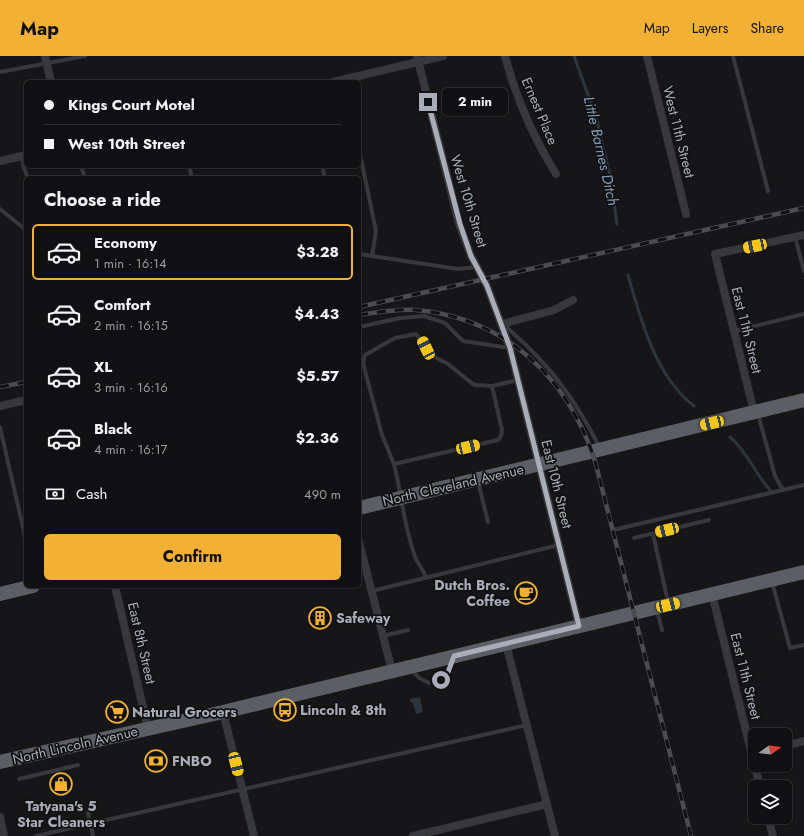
<!DOCTYPE html>
<meta charset="utf-8">
<style>
body{margin:0;font-family:Jost,sans-serif;background:#1e1e20;color:#f1f3f6;height:100vh;display:flex;flex-direction:column;font-size:15px;white-space:nowrap}
*{box-sizing:border-box;margin:0}
p{font-size:13px;color:#9c9d9f}
.icon{flex:none;width:22px;height:22px;fill:none;stroke:currentColor;stroke-width:2;stroke-linecap:round;stroke-linejoin:round}
.map{position:relative;flex:1;overflow:hidden}
.sheet{position:absolute;left:24px;top:120px;width:337px;height:412px;display:flex;flex-direction:column;background:#101012;border-radius:6px;box-shadow:0 1px 3px #0004,0 0 0 1px #303032}
.sheet>*{flex:none}
.guide{position:absolute;left:24px;top:24px;width:337px;height:88px;border-radius:6px;box-shadow:0 1px 3px #0004,0 0 0 1px #303032;display:grid;align-content:center;height:88px;padding:0 20px;background:#101012}
.needle{width:26px;rotate:76deg}
.controls{position:absolute;left:748px;top:672px;display:grid;gap:8px}
.controls a{display:grid;place-items:center;width:44px;height:44px;border-radius:6px;background:#101012;box-shadow:0 1px 3px #0004,0 0 0 1px #303032;font-size:20px}
.end{position:absolute;width:18px;height:18px;margin:-9px;border:5px solid #a8adb8;background:#111;box-shadow:0 0 0 2px #111}
.from{border-radius:50%}
.bubble{position:absolute;height:28px;border-radius:6px;background:#101012;box-shadow:0 1px 3px #0004,0 0 0 1px #303032;font-size:13px;font-weight:700;line-height:28px;text-align:center}
.car{position:absolute;width:12px;height:24px;margin:-12px -6px;border-radius:5px;box-shadow:0 0 3px 1px #0007;background:linear-gradient(#f5c518 24%,#345 0 40%,#f5c518 0 76%,#345 0 86%,#f5c518 0)}
.guide b{display:flex;align-items:center;gap:14px;height:38px;font-size:15px}
.guide b+b{border-top:1px solid #303032}
.guide i{width:10px;height:10px;background:#f1f3f6}
ul{padding:0;list-style:none}
li{display:flex;align-items:center;gap:12px;height:56px;margin:0 8px 6px;padding:0 12px;border:2px solid transparent;border-radius:6px}
li div{flex:1}
li b{display:block;font-size:15px}
li em{font-style:normal;font-weight:700}
li.on{border-color:#f2b134}
li>.icon{width:36px;height:36px;stroke-width:1.5}
h2{padding:0 20px;font-size:18px;line-height:48px}
.pay{display:flex;align-items:center;gap:10px;height:44px;padding:0 20px;font-size:15px}
.pay p{margin-inline-start:auto}
.primary-button{display:flex;gap:8px;margin-top:auto;padding:8px 20px}
.primary-button a{flex:1;height:46px;border-radius:6px;background:#f2b134;color:#111;font-size:16px;font-weight:700;line-height:46px;text-align:center}
header{display:flex;align-items:center;gap:24px;box-sizing:border-box;height:56px;padding:0 20px;background:#f2b134;color:#111}
header strong{font-size:19px}
nav{display:flex;gap:22px;margin-inline-start:auto;font-size:14px}
.map>svg:first-child{display:block}
</style>
<header>
<strong>Map</strong>
<nav><a>Map</a><a>Layers</a><a>Share</a></nav>
</header>
<div class="map">
<svg width="804" height="780" viewBox="0 0 804 780">
<rect width="100%" height="100%" fill="#161618"/>
<path fill="#2c353c" d="M420,641L423,656L416,658L413,647L410,646V643Z"/>
<g fill="none" stroke-linecap="round" stroke-linejoin="round">
<g stroke="#2c353c" stroke-width="3">
<path d="M574,0L596,61L611,124L617,168"/>
<path d="M628,219C641,264 655,320 694,350"/>
<path d="M730,381C747,395 755,418 770,434"/>
</g>
<g stroke="#37383d" stroke-width="4">
<path d="M733,0L768,135"/>
<path d="M0,16L85,0"/>
<path d="M359,93L376,175L372,200"/>
<path d="M22,100L23,109L28,122"/>
<path d="M81,110L85,122"/>
<path d="M189,110L192,122"/>
<path d="M322,110L325,122"/>
<path d="M0,153L26,174"/>
<path d="M795,181L804,215"/>
<path d="M359,198L458,213L477,211"/>
<path d="M504,269C549,308 573,339 600,392"/>
<path d="M359,271L400,262L424,260L445,267L463,285L510,292"/>
<path d="M734,275L804,258"/>
<path d="M758,358L775,420L783,434"/>
<path d="M0,371L26,485"/>
<path d="M394,408L382,379L363,307L365,299L395,282L416,278L431,299L448,308L469,325L475,329L492,330"/>
<path d="M478,426L488,466"/>
<path d="M613,474L804,429"/>
<path d="M653,478L668,546"/>
<path d="M634,482L709,464"/>
<path d="M426,522C424,514 419,510 416,503C404,473 402,439 394,408L498,384L501,380L502,374L492,330L518,324"/>
<path d="M772,526L790,592L804,589"/>
<path d="M372,535L559,489"/>
<path d="M657,554L662,574"/>
<path d="M383,580L408,574"/>
<path d="M411,613L419,622L429,627C444,623 448,618 453,604"/>
<path d="M19,723L78,709"/>
<path d="M88,757L93,780"/>
<path d="M36,780L527,669"/>
</g>
<g stroke="#37383d" stroke-width="8">
<path d="M45,0L51,26"/>
<path d="M417,0L459,168L471,200L487,230L510,292L579,570"/>
<path d="M505,0C516,42 533,81 556,118"/>
<path d="M647,0L686,158"/>
<path d="M333,26L443,0"/>
<path d="M0,105L26,99"/>
<path d="M502,268L554,254L573,244"/>
<path d="M0,350L26,344"/>
<path d="M754,356L715,198L804,179"/>
<path d="M359,486L392,615"/>
<path d="M115,530L148,673"/>
<path d="M712,538L760,731"/>
<path d="M506,588L555,780"/>
<path d="M223,656L254,780"/>
<path d="M785,690L804,685"/>
<path d="M0,761L4,780"/>
<path d="M768,761L773,780"/>
<path d="M413,780L547,748"/>
</g>
<g stroke="#5b5e65" stroke-width="14">
<path d="M359,452L804,344"/>
<path d="M0,538L33,530"/>
<path d="M0,706L223,656L804,516"/>
</g>
<g stroke="#4a4c52" stroke-width="4.5">
<g id="rail">
<path d="M359,251L804,152"/>
<path d="M359,259C378,256 397,253 416,254C506,262 568,322 595,405L691,780"/>
<path d="M0,331L26,326"/>
</g>
</g>
<use href="#rail" stroke="#111113" stroke-width="3" stroke-dasharray="9" stroke-linecap="butt"/>
</g>
<g fill="none" stroke-linecap="round" stroke-linejoin="round">
<path stroke="#a8adb8" stroke-width="5" d="M428,46L460,168L471,200L487,230L510,292L579,570L454,600L447,619L441,624"/>
</g>
<defs>
<g id="cafe-ring" transform="scale(1.15)"><circle r="9.5" fill="#111113" stroke="#f2b134" stroke-width="1.5"/><path d="M-5.5-4.5H6V0H3Q3 3.5 0 3.5H-2.5Q-5.5 3.5-5.5 0ZM3-3.2v2h1.7v-2ZM-6 4.5H4V6H-6Z" fill="#f2b134"/></g>
<g id="building-ring" transform="scale(1.15)"><circle r="9.5" fill="#111113" stroke="#f2b134" stroke-width="1.5"/><path d="M-4-6H4V6H1V3H-1V6H-4ZM-2.5-4.3h1.7v1.8h-1.7ZM.8-4.3h1.7v1.8H.8ZM-2.5-1h1.7V.8h-1.7ZM.8-1h1.7V.8H.8Z" fill="#f2b134"/></g>
<g id="bus-ring" transform="scale(1.15)"><circle r="9.5" fill="#111113" stroke="#f2b134" stroke-width="1.5"/><path d="M-5-6H5V4H4V6H2V4H-2V6H-4V4H-5ZM-3.5-4V0h7V-4ZM-3.5 1.2v1.5H-2V1.2ZM2 1.2v1.5H3.5V1.2Z" fill="#f2b134"/></g>
<g id="supermarket-ring" transform="scale(1.15)"><circle r="9.5" fill="#111113" stroke="#f2b134" stroke-width="1.5"/><path d="M-6-5.5h2.5l.6 2H6L4.5 2H-2.5L-4.4-4H-6ZM-1.5 3.2a1.3 1.3 0 1 0 .1 0ZM3 3.2a1.3 1.3 0 1 0 .1 0Z" fill="#f2b134"/></g>
<g id="bank-ring" transform="scale(1.15)"><circle r="9.5" fill="#111113" stroke="#f2b134" stroke-width="1.5"/><path d="M-6-4H6V4H-6ZM0-2.3a2.3 2.3 0 1 0 0 4.6a2.3 2.3 0 1 0 0-4.6Z" fill="#f2b134"/></g>
<g id="shop-ring" transform="scale(1.15)"><circle r="9.5" fill="#111113" stroke="#f2b134" stroke-width="1.5"/><path d="M-5-2.5h2.3a2.7 3.5 0 0 1 5.4 0H5L5.5 6h-11ZM-1.5-2.5h3a1.5 2.3 0 0 0-3 0Z" fill="#f2b134"/></g>
</defs>
<g fill-rule="evenodd">
<use href="#cafe-ring" x="526" y="537"/>
<use href="#building-ring" x="320" y="562"/>
<use href="#bus-ring" x="285" y="654"/>
<use href="#supermarket-ring" x="117" y="656"/>
<use href="#bank-ring" x="156" y="705"/>
<use href="#shop-ring" x="61" y="728"/>
</g>
<g text-anchor="middle" dominant-baseline="central" stroke-width="3.5" stroke-linejoin="round" paint-order="stroke">
<g font-size="14" fill="#a8adb8" stroke="#111113">
<text transform="translate(540 55) rotate(67)">Ernest Place</text>
<text transform="translate(679 76) rotate(76)">West 11th Street</text>
<text transform="translate(469 145) rotate(73)">West 10th Street</text>
<text transform="translate(747 274) rotate(76)">East 11th Street</text>
<text transform="translate(557 428) rotate(76)">East 10th Street</text>
<text transform="translate(453 429) rotate(-13)">North Cleveland Avenue</text>
<text transform="translate(142 587) rotate(77)">East 8th Street</text>
<text transform="translate(746 620) rotate(76)">East 11th Street</text>
<text transform="translate(75 689) rotate(-13)">North Lincoln Avenue</text>
</g>
<g font-size="14" font-weight="bold" fill="#a8adb8" stroke="#111113" text-anchor="start">
<text x="510" y="529" text-anchor="end">Dutch Bros.<tspan x="510" dy="16">Coffee</tspan></text>
<text x="336" y="562">Safeway</text>
<text x="300" y="654">Lincoln &amp; 8th</text>
<text x="132" y="656">Natural Grocers</text>
<text x="172" y="705">FNBO</text>
<text x="61" y="750" text-anchor="middle">Tatyana's 5<tspan x="61" dy="16">Star Cleaners</tspan></text>
</g>
<g font-size="15" font-style="italic" fill="#7f9bb3" stroke="#111113">
<text transform="translate(601 95) rotate(77)">Little Barnes Ditch</text>
</g>
</g>
</svg>
<div class="controls">
<a><svg class="needle" viewBox="-14 -14 28 28"><path d="M0-13l5 13h-10z" fill="#e53935"/><path d="M0 13l5-13h-10z" fill="#9c9d9f"/></svg></a>
<a><svg class="icon" aria-label="layers" viewBox="0 0 24 24"><path d="M12 4l9 5-9 5-9-5zM3 14l9 5 9-5"/></svg></a>
</div>
<i class="end from" style="left:441px;top:624px"></i>
<i class="end" style="left:428px;top:46px"></i>
<div class="bubble" style="left:442px;top:32px;width:66px">2 min</div>
<i class="car" style="left:755px;top:190px;rotate:258deg"></i>
<i class="car" style="left:426px;top:292px;rotate:334deg"></i>
<i class="car" style="left:712px;top:367px;rotate:257deg"></i>
<i class="car" style="left:468px;top:391px;rotate:77deg"></i>
<i class="car" style="left:667px;top:474px;rotate:257deg"></i>
<i class="car" style="left:668px;top:549px;rotate:77deg"></i>
<i class="car" style="left:236px;top:708px;rotate:166deg"></i>
<div class="guide">
<b><i class="from"></i>Kings Court Motel</b>
<b><i></i>West 10th Street</b>
</div>
<section class="sheet">
<h2>Choose a ride</h2>
<ul>
<li class="on"><svg class="icon" aria-label="car" viewBox="0 0 24 24"><path d="M5 17H2v-5l4-1 3-4h7l3 4 3 1v5h-3M9 17h6M6 11h13"/><circle cx="7" cy="17" r="2"/><circle cx="17" cy="17" r="2"/></svg><div><b>Economy</b><p>1 min · 16:14</p></div><em>$3.28</em></li>
<li><svg class="icon" aria-label="car" viewBox="0 0 24 24"><path d="M5 17H2v-5l4-1 3-4h7l3 4 3 1v5h-3M9 17h6M6 11h13"/><circle cx="7" cy="17" r="2"/><circle cx="17" cy="17" r="2"/></svg><div><b>Comfort</b><p>2 min · 16:15</p></div><em>$4.43</em></li>
<li><svg class="icon" aria-label="car" viewBox="0 0 24 24"><path d="M5 17H2v-5l4-1 3-4h7l3 4 3 1v5h-3M9 17h6M6 11h13"/><circle cx="7" cy="17" r="2"/><circle cx="17" cy="17" r="2"/></svg><div><b>XL</b><p>3 min · 16:16</p></div><em>$5.57</em></li>
<li><svg class="icon" aria-label="car" viewBox="0 0 24 24"><path d="M5 17H2v-5l4-1 3-4h7l3 4 3 1v5h-3M9 17h6M6 11h13"/><circle cx="7" cy="17" r="2"/><circle cx="17" cy="17" r="2"/></svg><div><b>Black</b><p>4 min · 16:17</p></div><em>$2.36</em></li>
</ul>
<div class="pay"><svg class="icon" aria-label="cash" viewBox="0 0 24 24"><path d="M3 7h18v10H3z"/><circle cx="12" cy="12" r="2"/></svg>Cash<p>490 m</p></div>
<div class="primary-button"><a>Confirm</a></div>
</section>
</div>
